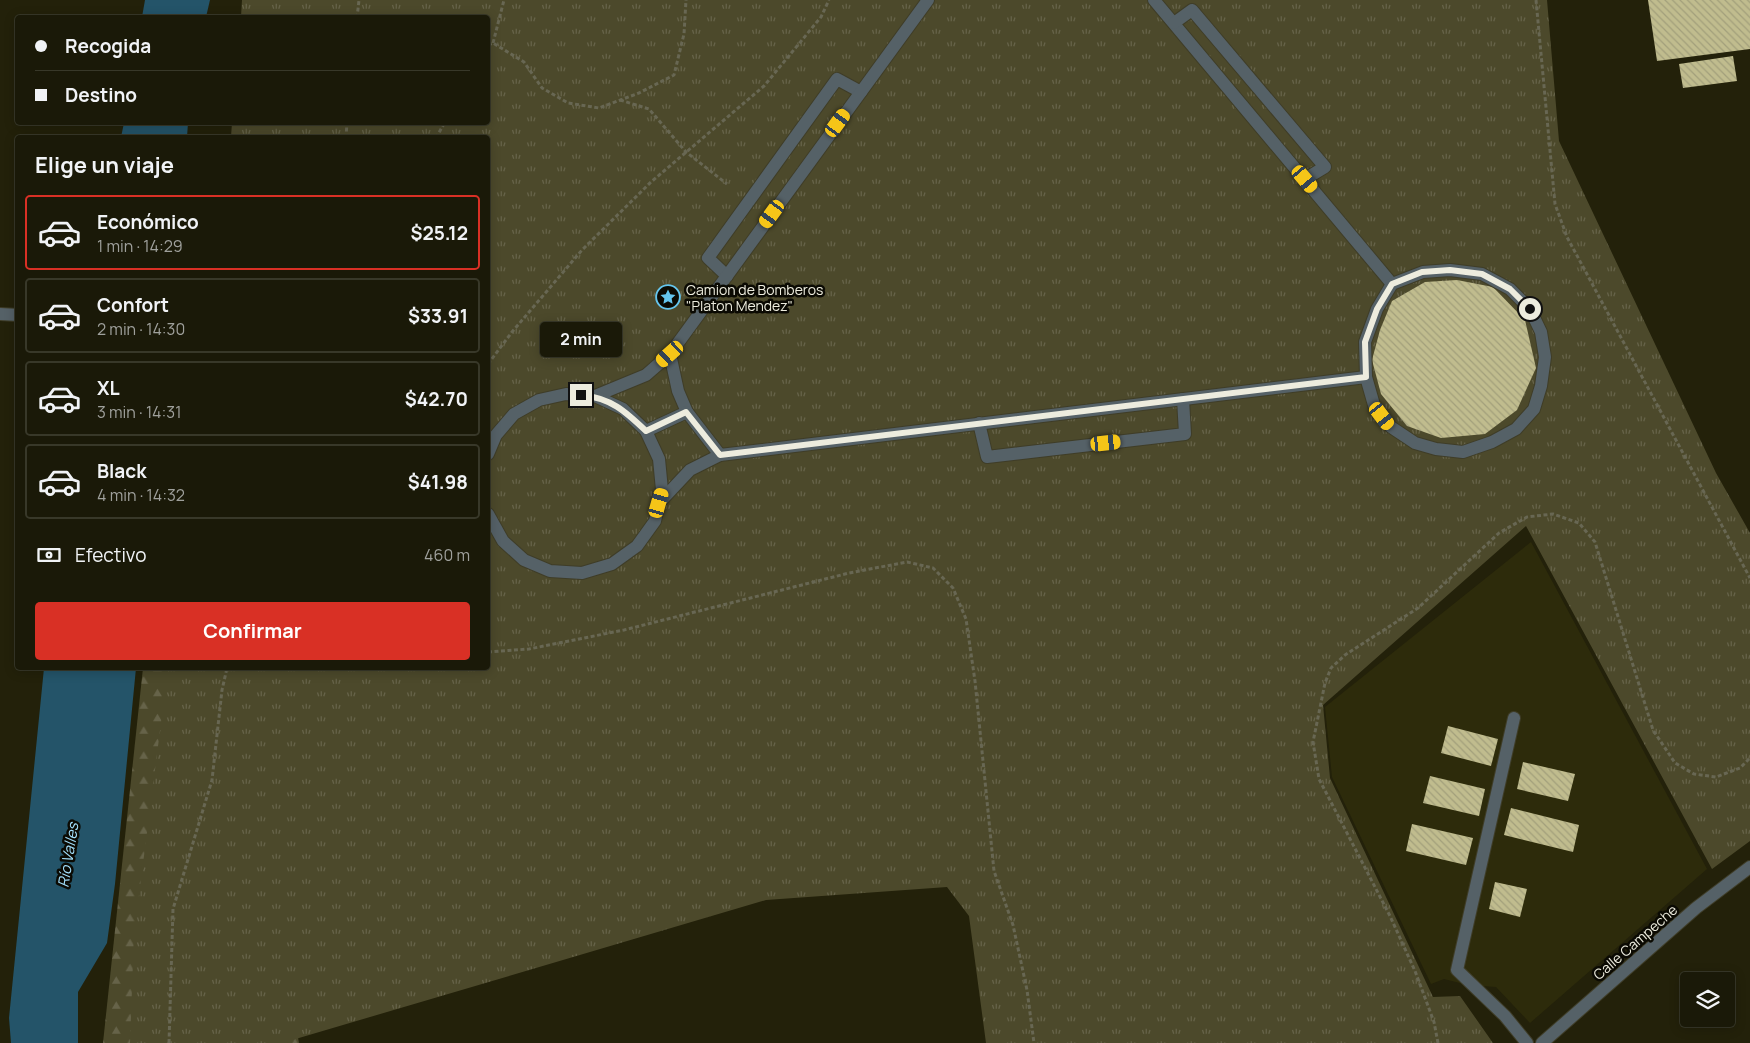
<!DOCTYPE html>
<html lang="es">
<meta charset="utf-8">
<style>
body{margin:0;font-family:Manrope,sans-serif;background:#272616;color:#f1f3f6;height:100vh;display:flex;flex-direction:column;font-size:19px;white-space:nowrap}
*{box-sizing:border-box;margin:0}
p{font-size:16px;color:#9fa09c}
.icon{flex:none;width:28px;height:28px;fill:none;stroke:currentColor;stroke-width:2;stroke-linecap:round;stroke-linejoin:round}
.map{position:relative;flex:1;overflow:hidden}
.drawer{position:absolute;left:15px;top:135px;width:475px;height:535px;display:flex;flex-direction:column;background:#1a1908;border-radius:5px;box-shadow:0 2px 12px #0003,0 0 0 1px #383829}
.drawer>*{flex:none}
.banner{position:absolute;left:15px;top:15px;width:475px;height:110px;border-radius:5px;box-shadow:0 2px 12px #0003,0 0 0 1px #383829;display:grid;align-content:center;height:110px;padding:0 20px;background:#1a1908}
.buttons{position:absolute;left:1680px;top:972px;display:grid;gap:10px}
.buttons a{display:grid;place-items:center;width:55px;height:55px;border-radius:5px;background:#1a1908;box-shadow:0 2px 12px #0003,0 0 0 1px #383829;font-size:25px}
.end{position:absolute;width:22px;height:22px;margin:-11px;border:6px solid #edecde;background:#111;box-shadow:0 0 0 2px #111}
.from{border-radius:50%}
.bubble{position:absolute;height:35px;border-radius:5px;background:#1a1908;box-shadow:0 2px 12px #0003,0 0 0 1px #383829;font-size:16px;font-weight:700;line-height:35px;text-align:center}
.car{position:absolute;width:15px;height:30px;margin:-15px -8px;border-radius:6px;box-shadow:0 0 4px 1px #0007;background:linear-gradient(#f5c518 24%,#345 0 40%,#f5c518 0 76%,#345 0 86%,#f5c518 0)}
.banner b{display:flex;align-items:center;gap:18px;height:48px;font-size:19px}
.banner b+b{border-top:1px solid #383829}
.banner i{width:12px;height:12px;background:#f1f3f6}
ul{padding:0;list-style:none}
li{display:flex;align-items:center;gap:15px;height:75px;margin:0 10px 8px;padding:0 10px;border:2px solid #383829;border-radius:5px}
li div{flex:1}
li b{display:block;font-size:19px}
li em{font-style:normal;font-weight:700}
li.active{border-color:#d93025}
li>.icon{width:45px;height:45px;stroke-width:1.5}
h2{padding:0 20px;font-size:22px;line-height:60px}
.pay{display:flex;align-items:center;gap:12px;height:55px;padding:0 20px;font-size:19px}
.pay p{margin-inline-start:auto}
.primary-button{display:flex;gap:10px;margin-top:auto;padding:10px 20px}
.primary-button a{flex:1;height:58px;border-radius:5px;background:#d93025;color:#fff;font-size:20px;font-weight:700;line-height:58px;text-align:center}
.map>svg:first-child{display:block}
</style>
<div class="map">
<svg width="1750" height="1043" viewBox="0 0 1750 1043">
<defs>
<pattern id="forest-firs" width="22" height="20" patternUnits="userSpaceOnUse" patternTransform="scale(1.25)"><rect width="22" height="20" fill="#4c492b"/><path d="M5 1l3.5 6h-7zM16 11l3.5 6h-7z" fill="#666349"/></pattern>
<pattern id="park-tufts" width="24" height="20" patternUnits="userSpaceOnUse" patternTransform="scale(1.25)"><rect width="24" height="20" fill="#4c492b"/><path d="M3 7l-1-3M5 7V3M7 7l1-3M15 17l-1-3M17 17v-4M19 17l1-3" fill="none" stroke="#666349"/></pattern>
<pattern id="building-back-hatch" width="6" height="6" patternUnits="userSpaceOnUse" patternTransform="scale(1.25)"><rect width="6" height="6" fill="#c0bc8e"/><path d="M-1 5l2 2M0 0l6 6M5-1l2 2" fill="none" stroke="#a29f7b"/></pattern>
</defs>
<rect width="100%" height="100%" fill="#23210a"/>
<path fill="#2d2b0b" d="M1531,542L1707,869L1530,1023L1496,987L1468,985L1444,979L1431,984L1332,777L1325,707Z"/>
<path fill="url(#forest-firs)" d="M143,668H210L286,971L299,1043H103Z"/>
<path fill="url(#park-tufts)" d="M242,0H1547L1559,141L1716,473L1750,533V841L1712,869L1526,526L1323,705L1330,778L1433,997L1460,996L1493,1043H986L969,916L947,887L766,900L282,1043H130L134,934L168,668H488V138L231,137L232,123L488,122V18L241,17Z"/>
<g fill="#245469">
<path d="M145,0H210L206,17H142Z"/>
<path d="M124,123H188L187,137H121Z"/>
<path d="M44,668H136L115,884L107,943L78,992V1043H11L9,1018Z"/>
</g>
<g fill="url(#building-back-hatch)">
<path d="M1648,0H1750V49L1657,61Z"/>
<path d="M1733,56L1737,81L1683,88L1679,64Z"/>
<path d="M1457,280L1493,287L1525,320L1536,368L1517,410L1485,434L1441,438L1407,426L1381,394L1372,360L1380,330L1392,301L1425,282Z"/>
<path d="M1448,726L1498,739L1491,766L1441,753Z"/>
<path d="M1523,762L1575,774L1568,801L1517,789Z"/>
<path d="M1430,776L1485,789L1479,816L1423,803Z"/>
<path d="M1511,808L1579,825L1573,852L1504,835Z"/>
<path d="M1412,824L1473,838L1466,865L1406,851Z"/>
<path d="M1495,882L1527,889L1520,917L1489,909Z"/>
</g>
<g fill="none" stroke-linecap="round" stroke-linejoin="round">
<g stroke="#3f3d28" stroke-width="14">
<g id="minor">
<path d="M1154,0L1392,284"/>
<path d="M1174,23L1192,10L1325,167L1305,179"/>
<path d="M1450,270L1482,274L1510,289L1530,309L1541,332L1545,357L1541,386L1534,409L1516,429L1492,442L1463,452L1436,449L1415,443L1391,427L1374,405L1366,377L1365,342L1377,309L1392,284L1423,272Z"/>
<path d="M727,276L708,258L837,79L861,92"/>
<path d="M0,314L18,315"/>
<path d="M670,354L678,391L687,412L720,455"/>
<path d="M595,396L646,375L670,354L928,0"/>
<path d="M979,423L987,457L1185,434L1183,399"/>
<path d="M646,431L687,412"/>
<path d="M488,454L496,435L514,414L539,400L566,394L595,396L623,409L646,431L659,459L662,490L655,521L637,546L612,564L582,573L550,571L524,560L503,541L488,514"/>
<path d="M659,503L690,470L720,455L1366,377"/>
<path d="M1514,718L1457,970L1505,1016L1527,1043"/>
<path d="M1542,1043L1696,908L1750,867"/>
</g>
</g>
<g stroke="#686753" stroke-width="3" stroke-dasharray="4 2.5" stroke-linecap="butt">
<path d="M1536,0L1555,204L1567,237L1750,578"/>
<path d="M357,18L359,0"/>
<path d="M493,43L504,0"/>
<path d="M488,45L493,43L524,62L542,88L568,103L599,108L639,93L674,75L684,34L686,0"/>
<path d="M620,100L649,109L686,152L727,184"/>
<path d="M346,138L347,122"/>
<path d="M436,138L445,122"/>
<path d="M488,364L512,332L582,250L651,182L764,86L821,17L829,0"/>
<path d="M488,652L529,649L624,630L849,573L907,562L933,568L953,588L966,619L975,681L994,871L1013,925L1027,990L1034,1043"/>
<path d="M169,1043L173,909L212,780L222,690L227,668"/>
<path d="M1438,1043L1434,1022L1415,971L1390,916L1319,779L1313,742L1325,683L1331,668L1345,655L1418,608L1499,533L1527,517L1553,514L1579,523L1595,542L1653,730L1675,763L1694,774L1716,777L1740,768L1750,758"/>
</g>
<use href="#minor" stroke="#556167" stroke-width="12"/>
</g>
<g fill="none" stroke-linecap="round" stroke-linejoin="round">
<path stroke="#edecde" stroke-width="6" d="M581,395C611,398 625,411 646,431L686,412L720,455L1366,377L1365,342L1377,309L1392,284L1422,272L1450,270L1482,274L1510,289L1530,309"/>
</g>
<defs>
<g id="sight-ring" transform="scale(1.25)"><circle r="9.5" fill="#0b0a03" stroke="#65c5ee" stroke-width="1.5"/><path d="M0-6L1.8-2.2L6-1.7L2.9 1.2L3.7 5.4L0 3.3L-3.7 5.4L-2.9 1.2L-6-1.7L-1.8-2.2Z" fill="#65c5ee"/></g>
</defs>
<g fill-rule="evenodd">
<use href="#sight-ring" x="668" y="297"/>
</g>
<g text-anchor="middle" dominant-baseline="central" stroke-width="5" stroke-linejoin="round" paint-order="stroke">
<g font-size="14" fill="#edecde" stroke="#0b0a03" text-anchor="start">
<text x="686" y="289">Camion de Bomberos<tspan x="686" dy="16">"Platon Mendez"</tspan></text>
</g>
<g font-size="14" fill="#edecde" stroke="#0b0a03">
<text transform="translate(1635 942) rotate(-41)">Calle Campeche</text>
</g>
<g font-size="15" font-style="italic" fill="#a4e1fe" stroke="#0b0a03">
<text transform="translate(68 855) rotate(-81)">Río Valles</text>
</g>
</g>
</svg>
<div class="buttons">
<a><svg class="icon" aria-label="layers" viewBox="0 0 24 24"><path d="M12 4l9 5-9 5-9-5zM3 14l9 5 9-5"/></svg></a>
</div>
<i class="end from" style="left:1530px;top:309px"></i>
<i class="end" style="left:581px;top:395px"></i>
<div class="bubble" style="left:540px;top:322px;width:82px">2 min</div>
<i class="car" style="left:838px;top:123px;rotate:36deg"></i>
<i class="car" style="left:1305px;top:179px;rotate:140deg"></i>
<i class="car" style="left:772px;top:214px;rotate:216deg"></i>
<i class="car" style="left:670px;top:354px;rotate:228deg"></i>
<i class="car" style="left:1382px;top:416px;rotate:143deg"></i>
<i class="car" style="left:1106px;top:443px;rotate:84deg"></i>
<i class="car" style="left:659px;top:503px;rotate:16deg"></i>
<div class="banner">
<b><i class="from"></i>Recogida</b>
<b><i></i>Destino</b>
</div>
<section class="drawer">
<h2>Elige un viaje</h2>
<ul>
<li class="active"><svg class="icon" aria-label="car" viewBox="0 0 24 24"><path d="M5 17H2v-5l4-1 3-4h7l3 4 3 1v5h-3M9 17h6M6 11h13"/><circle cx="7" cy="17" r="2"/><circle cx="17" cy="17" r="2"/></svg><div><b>Económico</b><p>1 min · 14:29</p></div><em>$25.12</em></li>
<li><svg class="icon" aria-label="car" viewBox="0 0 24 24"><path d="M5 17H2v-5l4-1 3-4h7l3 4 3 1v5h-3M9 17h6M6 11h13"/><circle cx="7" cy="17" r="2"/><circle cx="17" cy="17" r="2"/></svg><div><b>Confort</b><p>2 min · 14:30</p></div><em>$33.91</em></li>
<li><svg class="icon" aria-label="car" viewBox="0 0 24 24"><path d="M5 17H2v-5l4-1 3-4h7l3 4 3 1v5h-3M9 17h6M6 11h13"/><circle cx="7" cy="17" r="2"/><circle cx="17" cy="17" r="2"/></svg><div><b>XL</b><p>3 min · 14:31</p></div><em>$42.70</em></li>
<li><svg class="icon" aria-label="car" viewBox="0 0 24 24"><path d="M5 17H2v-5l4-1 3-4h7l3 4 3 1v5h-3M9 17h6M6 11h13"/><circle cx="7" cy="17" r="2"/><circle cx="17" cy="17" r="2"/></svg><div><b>Black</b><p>4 min · 14:32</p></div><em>$41.98</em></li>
</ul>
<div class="pay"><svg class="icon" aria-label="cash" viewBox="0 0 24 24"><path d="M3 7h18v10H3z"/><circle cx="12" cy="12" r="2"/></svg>Efectivo<p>460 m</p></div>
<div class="primary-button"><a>Confirmar</a></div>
</section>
</div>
